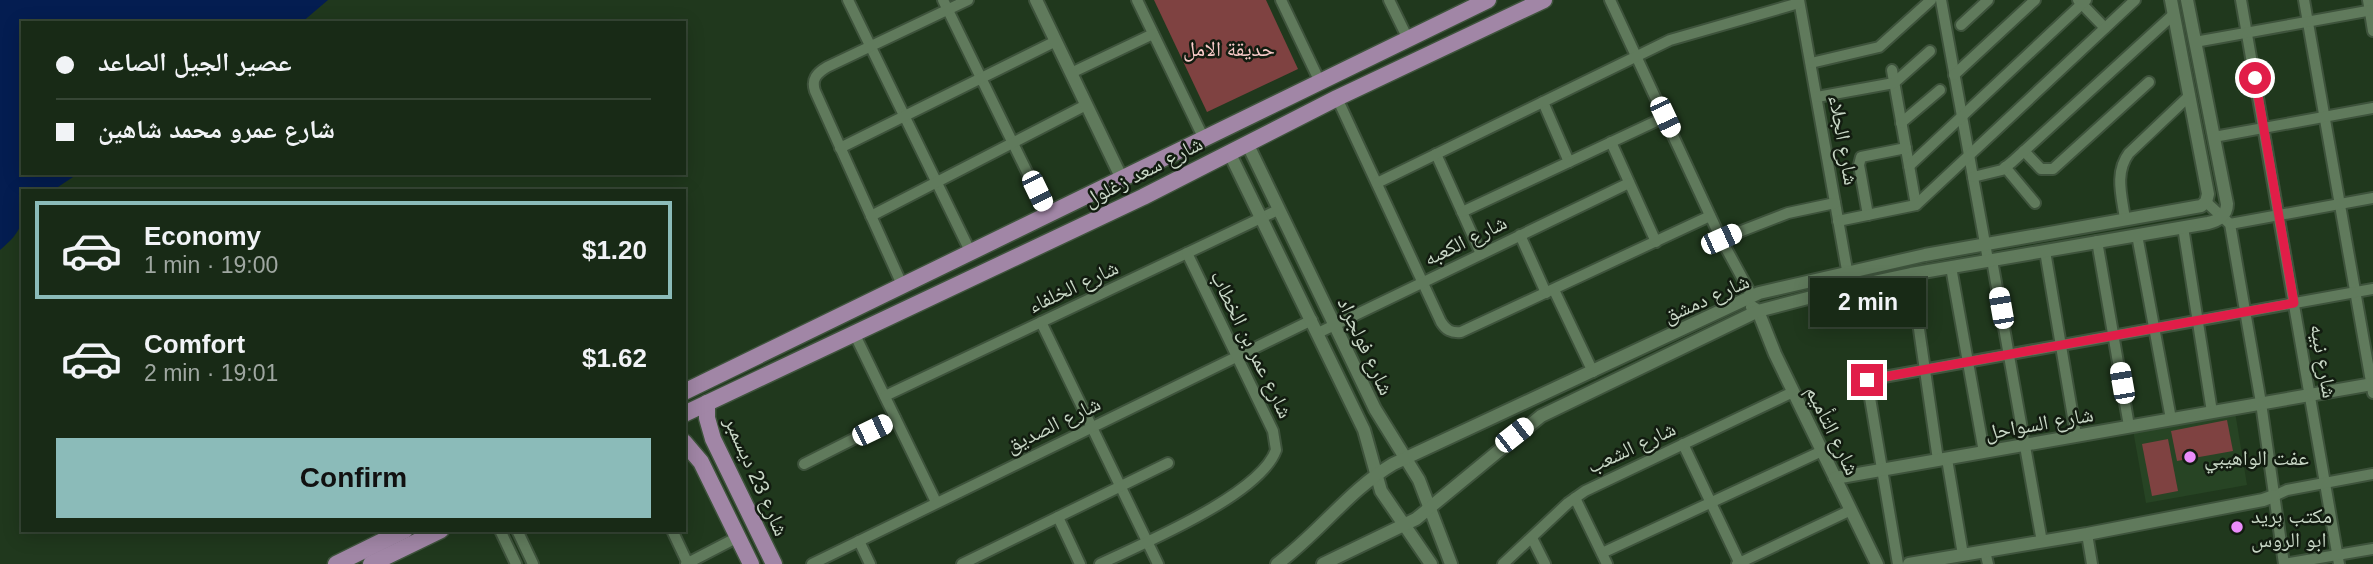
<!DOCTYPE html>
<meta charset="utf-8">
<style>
body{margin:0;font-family:Helvetica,"Noto Naskh Arabic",sans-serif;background:#21321f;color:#f1f3f6;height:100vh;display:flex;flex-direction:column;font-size:26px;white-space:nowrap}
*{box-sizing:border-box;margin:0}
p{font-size:23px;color:#9fa7a1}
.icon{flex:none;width:38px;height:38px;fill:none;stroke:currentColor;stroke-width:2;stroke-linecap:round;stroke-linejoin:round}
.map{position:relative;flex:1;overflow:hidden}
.side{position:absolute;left:21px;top:189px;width:665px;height:343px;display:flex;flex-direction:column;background:#182a16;border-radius:0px;box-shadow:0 4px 18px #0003,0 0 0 2px #364635}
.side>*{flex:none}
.banner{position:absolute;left:21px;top:21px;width:665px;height:154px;border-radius:0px;box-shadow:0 4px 18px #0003,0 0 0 2px #364635;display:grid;align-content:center;height:154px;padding:0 35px;background:#182a16}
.end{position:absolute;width:32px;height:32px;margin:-16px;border:9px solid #e11d48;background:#fff;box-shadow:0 0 0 4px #fff}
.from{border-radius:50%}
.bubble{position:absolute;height:49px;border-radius:0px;background:#182a16;box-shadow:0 4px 18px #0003,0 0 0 2px #364635;font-size:23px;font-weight:600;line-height:49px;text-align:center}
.car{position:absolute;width:21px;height:42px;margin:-21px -10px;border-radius:9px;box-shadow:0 0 5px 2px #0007;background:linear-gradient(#fff 24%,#345 0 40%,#fff 0 76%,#345 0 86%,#fff 0)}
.banner b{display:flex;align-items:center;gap:24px;height:66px;font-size:26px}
.banner b+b{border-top:2px solid #364635}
.banner i{width:18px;height:18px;background:#f1f3f6}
ul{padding:12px 0 0;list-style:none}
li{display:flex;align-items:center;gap:21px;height:98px;margin:0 14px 10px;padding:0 21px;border:4px solid transparent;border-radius:0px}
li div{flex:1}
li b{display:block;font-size:26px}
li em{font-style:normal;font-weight:600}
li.current{border-color:#8bbbb9}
li>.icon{width:63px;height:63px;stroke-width:1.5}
.action{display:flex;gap:14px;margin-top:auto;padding:14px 35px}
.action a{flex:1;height:80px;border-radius:0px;background:#8bbbb9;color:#111;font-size:28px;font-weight:600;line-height:80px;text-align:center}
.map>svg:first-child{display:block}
</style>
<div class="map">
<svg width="2373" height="564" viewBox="0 0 2373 564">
<rect width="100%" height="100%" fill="#20381d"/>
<path fill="#274424" d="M2235,412L2247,485L2146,503L2133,430Z"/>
<g fill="#7f4241">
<path d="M1154,0H1266L1298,69L1207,112Z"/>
<path d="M2227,420L2233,451L2177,461L2171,431Z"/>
<path d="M2168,439L2178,491L2152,496L2142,444Z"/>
</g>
<path fill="#041d51" d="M0,0H328L301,23H23V173H79L52,191H23C23,221 25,229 0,250Z"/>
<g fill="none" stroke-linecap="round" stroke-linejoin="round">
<g stroke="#3e533c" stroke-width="14">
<g id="minor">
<path d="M848,0L971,253"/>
<path d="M943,0L1048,215"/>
<path d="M1137,0L1204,139"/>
<path d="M1281,0L1320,82"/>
<path d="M1389,0L1408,39"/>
<path d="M1610,0L1721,239L1752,296"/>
<path d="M1799,0L1850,287"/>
<path d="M1941,0L1988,260"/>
<path d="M2078,0L2105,28"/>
<path d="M2241,0L2339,564"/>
<path d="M2304,0L2373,393"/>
<path d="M2368,0L2373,31"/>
<path d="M1961,25L1988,0"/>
<path d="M2195,42L2373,10"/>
<path d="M1811,63L1879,47L1931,0"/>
<path d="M1892,70L1916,205"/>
<path d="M1071,73L1153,34"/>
<path d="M1954,75L2035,0"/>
<path d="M1817,97L1894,83L1930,51"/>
<path d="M1337,98L1441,322C1446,330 1451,333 1461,332L1710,216"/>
<path d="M1543,102L1569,162"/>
<path d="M1901,123L1940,90"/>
<path d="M2214,137L2373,108"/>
<path d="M1611,142L1656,242"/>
<path d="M840,148L1056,41"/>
<path d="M2024,151L2041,169H2053L2149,82"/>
<path d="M1436,154L1481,254"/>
<path d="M1909,166L2086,0"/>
<path d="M2005,167L2035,203"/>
<path d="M1973,177L2002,170L2012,162L2174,14"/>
<path d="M1377,183L1670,40L1799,3"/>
<path d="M2206,202L2230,224L2261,403L2284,564"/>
<path d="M1462,212L1665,117"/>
<path d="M1868,215L1859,165L1861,157L1906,148"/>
<path d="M871,216L1086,105"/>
<path d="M2125,219C2122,197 2114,173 2129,153L2189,96"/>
<path d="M1838,221L1916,205L2135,0"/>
<path d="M2230,224L2373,198"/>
<path d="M2183,227L2212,412"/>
<path d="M1520,235L1546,293"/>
<path d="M2137,235L2171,419"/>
<path d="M1721,239L1788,213L1835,203"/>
<path d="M2097,241L2129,426"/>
<path d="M2045,251L2076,435"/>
<path d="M1992,260L2042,542"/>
<path d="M1951,267L1984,452"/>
<path d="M1911,274L1938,460"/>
<path d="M903,287L815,91C811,79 817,73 827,67L968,0"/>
<path d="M1554,290L1593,372"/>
<path d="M1041,322L1158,564"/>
<path d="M854,333L936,502"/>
<path d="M1318,333L1629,183"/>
<path d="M885,396L1278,210"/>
<path d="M1683,444L1740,564"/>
<path d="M1947,459L1963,555"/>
<path d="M804,464L895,418"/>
<path d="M2274,496L2287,490L2373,474"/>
<path d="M1575,498L1607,564"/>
<path d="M1058,517L1080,564"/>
<path d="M500,530L516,564"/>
<path d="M517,530L533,564"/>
<path d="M672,530L688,564"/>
<path d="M2087,534L2092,564"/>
<path d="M1532,538L1545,564"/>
<path d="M859,541L870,564"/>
<path d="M1985,551L1988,564"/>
<path d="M1602,553L1822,451"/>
<path d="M686,564L738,537"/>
<path d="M812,564L1312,320"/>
<path d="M962,564L1168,463"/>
<path d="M1100,564C1144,543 1260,495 1276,450L1273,431L1187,253"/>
<path d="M1503,564L1568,503L1585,491L1793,392"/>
<path d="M1737,564L1851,510"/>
<path d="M1898,564L1867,380L2373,289"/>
<path d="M2284,564L2373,549"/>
</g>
</g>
<g stroke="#3e533c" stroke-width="16">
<g id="tertiary">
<path d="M1036,0L1122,179"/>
<path d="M1247,143L1375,409L1419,480L1451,564"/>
<path d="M1229,152L1364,430L1381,491L1431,564"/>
<path d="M1752,307L1758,311L1775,354L1877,564"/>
<path d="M1835,478L2373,384"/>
<path d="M1277,564C1318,534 1349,490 1393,464L1759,293L1925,255L2201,206L2206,202L2208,194L2171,0"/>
<path d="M1323,564L1416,519L1541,416L1758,311L1850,287L1911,274L2208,223C2218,221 2227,215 2227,204L2187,0"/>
<path d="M1909,564L2087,534L2263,500L2274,496"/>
</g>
</g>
<g stroke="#3e533c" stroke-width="19">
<g id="primary">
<path d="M684,392L1488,0"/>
<path d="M707,403V418L713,439L774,564"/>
<path d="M684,414L1143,197L1337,98L1544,0"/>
<path d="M684,442L701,462L751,564"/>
<path d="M336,564L405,530"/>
<path d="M371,564L441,530"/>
</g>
</g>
<use href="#minor" stroke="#607a5c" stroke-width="10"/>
<use href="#tertiary" stroke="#607a5c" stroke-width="12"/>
<use href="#primary" stroke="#a186a6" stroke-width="16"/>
</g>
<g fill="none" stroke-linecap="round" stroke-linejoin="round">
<path stroke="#e11d48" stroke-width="9" d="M1867,380L2294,303L2255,78"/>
</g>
<g fill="#eb8dfb" stroke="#121c10" stroke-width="2.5">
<circle cx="2190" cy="457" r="7"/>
<circle cx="2237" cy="527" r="7"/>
</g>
<g text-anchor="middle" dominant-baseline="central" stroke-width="5" stroke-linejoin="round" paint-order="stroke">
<g font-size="21" fill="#fbcdcb" stroke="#121c10">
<text x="1229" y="48">حديقة الامل</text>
</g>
<g font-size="21" fill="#c8d7c6" stroke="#121c10">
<text transform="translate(1844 140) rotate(80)">شارع الجلاء</text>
<text transform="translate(1143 171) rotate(-27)">شارع سعد زغلول</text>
<text transform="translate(1465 240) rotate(-26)">شارع الكعبه</text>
<text transform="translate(1073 286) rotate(-25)">شارع الخلفاء</text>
<text transform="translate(1706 298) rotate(-24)">شارع دمشق</text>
<text transform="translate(1252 344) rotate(64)">شارع عمر بن الخطاب</text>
<text transform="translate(1366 346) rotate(65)">شارع فولجراد</text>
<text transform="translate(2324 361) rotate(80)">شارع نبيه</text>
<text transform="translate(2039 423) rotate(-10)">شارع السواحل</text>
<text transform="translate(1053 424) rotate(-26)">شارع الصديق</text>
<text transform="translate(1833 430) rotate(64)">شارع التأميم</text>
<text transform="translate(1631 447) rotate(-25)">شارع الشعب</text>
<text transform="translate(757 476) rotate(66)">شارع 23 ديسمبر</text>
</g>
<g font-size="21" fill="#c8d7c6" stroke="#121c10" text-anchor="start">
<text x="2204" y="457">عفت الواهيبي</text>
<text x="2251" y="515">مكتب بريد<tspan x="2251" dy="24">ابو الروس</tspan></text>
</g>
</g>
</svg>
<i class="end from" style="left:2255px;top:78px"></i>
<i class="end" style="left:1867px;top:380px"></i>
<div class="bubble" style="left:1810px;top:278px;width:116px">2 min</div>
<i class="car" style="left:1665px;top:117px;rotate:155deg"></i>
<i class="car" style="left:1037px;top:191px;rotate:154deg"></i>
<i class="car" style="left:1721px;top:239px;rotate:66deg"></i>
<i class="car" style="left:2001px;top:308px;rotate:350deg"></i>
<i class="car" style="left:2122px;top:383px;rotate:350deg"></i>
<i class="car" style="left:872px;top:430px;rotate:64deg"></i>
<i class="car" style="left:1514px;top:435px;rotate:52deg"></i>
<div class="banner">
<b><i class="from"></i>عصير الجيل الصاعد</b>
<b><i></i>شارع عمرو محمد شاهين</b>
</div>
<section class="side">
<ul>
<li class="current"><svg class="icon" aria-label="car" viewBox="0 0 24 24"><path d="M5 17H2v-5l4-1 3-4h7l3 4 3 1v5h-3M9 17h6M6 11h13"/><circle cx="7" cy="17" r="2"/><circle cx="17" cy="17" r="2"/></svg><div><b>Economy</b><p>1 min · 19:00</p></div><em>$1.20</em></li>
<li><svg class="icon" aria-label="car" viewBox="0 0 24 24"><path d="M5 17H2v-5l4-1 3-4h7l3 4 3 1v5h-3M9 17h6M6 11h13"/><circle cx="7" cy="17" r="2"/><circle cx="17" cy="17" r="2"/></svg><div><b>Comfort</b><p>2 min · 19:01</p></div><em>$1.62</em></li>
</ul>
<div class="action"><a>Confirm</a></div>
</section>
</div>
